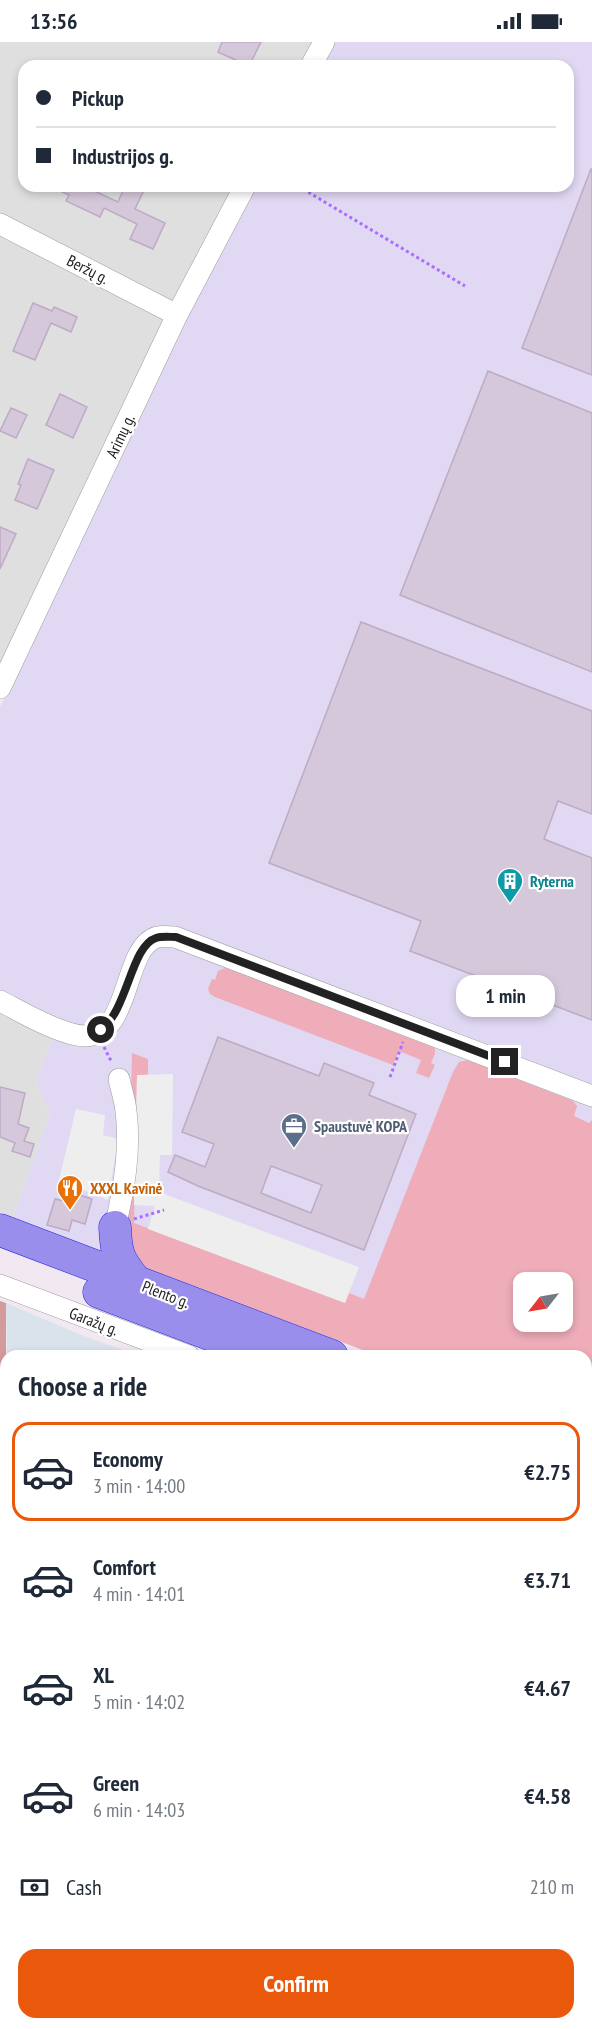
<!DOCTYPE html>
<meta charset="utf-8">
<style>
body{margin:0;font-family:"PT Sans Narrow",sans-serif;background:#f6f6f7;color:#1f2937;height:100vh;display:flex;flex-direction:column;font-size:22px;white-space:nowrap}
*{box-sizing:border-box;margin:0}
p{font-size:20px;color:#747a83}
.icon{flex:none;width:33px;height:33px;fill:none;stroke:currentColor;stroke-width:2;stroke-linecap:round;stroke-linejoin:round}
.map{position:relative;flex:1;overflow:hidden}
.side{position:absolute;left:0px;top:1308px;width:592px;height:680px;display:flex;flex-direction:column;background:#fff;border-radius:18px 18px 0 0;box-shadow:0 3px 9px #0003}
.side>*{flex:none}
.hud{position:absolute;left:18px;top:18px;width:556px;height:132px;border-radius:18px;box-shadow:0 3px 9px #0003;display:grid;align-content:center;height:132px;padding:0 18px;background:#fff}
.needle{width:39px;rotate:239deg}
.controls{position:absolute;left:513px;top:1230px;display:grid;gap:12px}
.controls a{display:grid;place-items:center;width:60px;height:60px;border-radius:12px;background:#fff;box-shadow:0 3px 9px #0003;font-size:30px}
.end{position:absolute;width:27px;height:27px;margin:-14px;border:8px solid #222;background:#fff;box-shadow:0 0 0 3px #fff}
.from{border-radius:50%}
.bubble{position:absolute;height:42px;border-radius:18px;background:#fff;box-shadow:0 3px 9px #0003;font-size:20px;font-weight:700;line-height:42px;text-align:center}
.hud b{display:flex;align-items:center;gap:21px;height:57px;font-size:22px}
.hud b+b{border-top:2px solid #e0e1e3}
.hud i{width:15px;height:15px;background:#1f2937}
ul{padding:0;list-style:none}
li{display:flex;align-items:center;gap:18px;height:99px;margin:0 12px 9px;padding:0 6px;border:3px solid transparent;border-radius:18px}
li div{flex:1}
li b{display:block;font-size:22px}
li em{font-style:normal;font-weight:700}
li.current{border-color:#ea580c}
li>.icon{width:54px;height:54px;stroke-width:1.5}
h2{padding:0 18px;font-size:27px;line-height:72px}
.pay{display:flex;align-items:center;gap:15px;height:66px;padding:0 18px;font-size:22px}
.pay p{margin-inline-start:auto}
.primary-button{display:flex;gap:12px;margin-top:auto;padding:12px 18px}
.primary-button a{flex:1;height:69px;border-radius:18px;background:#ea580c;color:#fff;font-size:24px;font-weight:700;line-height:69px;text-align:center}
.status{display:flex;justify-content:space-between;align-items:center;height:42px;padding:0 30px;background:#fff;direction:ltr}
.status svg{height:16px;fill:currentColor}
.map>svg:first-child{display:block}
</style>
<div class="status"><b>13:56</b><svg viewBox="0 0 49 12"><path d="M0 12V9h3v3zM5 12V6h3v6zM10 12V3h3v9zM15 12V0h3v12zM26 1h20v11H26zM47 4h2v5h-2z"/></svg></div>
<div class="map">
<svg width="592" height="1987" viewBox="0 0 592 1987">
<rect width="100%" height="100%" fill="#f2e8f2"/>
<g fill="#dfdfe0">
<path d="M0,0H324L311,24H24V144H245L0,646Z"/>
<path d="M0,948L59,977L36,1040L50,1072L13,1176L0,1170Z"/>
</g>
<g fill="#e1d8f3" fill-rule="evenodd">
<path d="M330,0H592V1396L587,1394L586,1314H379L13,1176L50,1072L36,1040L59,978L0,948V665L183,273L252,144H568V24H317ZM524,1240H562V1280H524Z"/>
<path d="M586,1539L592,1550V1707L586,1705Z"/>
</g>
<g fill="#dae3ec">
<path d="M6,1261L84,1294L140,1314H7Z"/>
<path d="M6,1600V1737L0,1727V1603Z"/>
<path d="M587,1705L592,1707V1987H138L135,1982H586Z"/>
<path d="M0,1768L6,1778V1982H112L115,1987H0Z"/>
</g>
<g fill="#eeadb9" fill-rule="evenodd">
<path d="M225,926L435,1006V1012L431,1021L435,1023L429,1036L416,1031L421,1018L399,1009L393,1023L215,955L210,952L208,947L212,937L215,938L218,929Z"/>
<path d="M132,1011L148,1017V1033L137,1034L134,1181L345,1261L349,1251L364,1257L453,1030L459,1020L468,1018L573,1059L577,1064L574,1074L589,1081L592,1078V1396L587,1394L586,1314H379L134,1222L128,1179ZM524,1240H562V1280H524Z"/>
</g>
<path fill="#d39c9b" d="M0,1259L6,1261V1490L0,1493Z"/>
<g fill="#eee">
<path d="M173,1032L172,1113H160L159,1150L359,1225L345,1261L148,1187L155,1164L134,1163L137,1033Z"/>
<path d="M76,1067L105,1073L103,1093L118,1097L108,1158L59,1138Z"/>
</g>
<g fill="#d5c8da" stroke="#beaac5" stroke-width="1.5" fill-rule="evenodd">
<path d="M222,0H261L249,24L218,10Z"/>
<path d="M591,127H592V333L522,306Z"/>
<path d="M50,144H84L118,160L125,144H146L135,167L165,181L153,207L130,197L137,182L104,166L100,175L66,159L69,153Z"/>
<path d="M33,261L52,269L54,265L77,275L71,290L51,281L35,318L13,309Z"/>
<path d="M488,329L592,371V630L400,553Z"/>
<path d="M60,352L87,365L73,396L46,383Z"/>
<path d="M11,366L27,373L16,396L0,389Z"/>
<path d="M28,417L54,428L37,467L15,458L21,443L18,442Z"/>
<path d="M0,485L16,492L0,527Z"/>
<path d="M361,580L592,669V772L558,759L544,797L592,816V978L410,909L421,879L269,821Z"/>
<path d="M218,995L319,1034L324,1021L374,1041L369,1053L416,1072L364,1208L198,1144L168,1130L175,1113L205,1125L214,1102L182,1090ZM271,1124L322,1143L311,1171L261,1151Z"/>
<path d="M0,1045L25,1051L18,1082L29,1086L24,1099L34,1102L30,1115L12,1109L15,1101L0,1095Z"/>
<path d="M71,1150L92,1157L85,1182L72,1178L69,1189L47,1183L55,1157L68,1160Z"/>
</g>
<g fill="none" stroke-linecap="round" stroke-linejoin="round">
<g stroke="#9f9f9f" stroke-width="22">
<g id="minor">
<path d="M311,24L324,0"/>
<path d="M0,182L177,273"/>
<path d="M0,646L177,273L245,144"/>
<path d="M0,959C20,969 62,994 85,994C132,993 122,906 157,895C163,894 169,895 175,895L592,1054"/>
<path d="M115,1185C124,1148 131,1108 126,1069C125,1058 121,1047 119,1037"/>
<path d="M0,1243L189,1314"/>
<path d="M586,1464L592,1466"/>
<path d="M0,1750L6,1759"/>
<path d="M124,1982L126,1987"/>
<path d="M331,1982L333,1987"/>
</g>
</g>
<g stroke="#2128e4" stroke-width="33">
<g id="highway">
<path d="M115,1185C116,1214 119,1218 137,1241"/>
<path d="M0,1188L332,1314"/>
<path d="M99,1250L267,1314"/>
<path d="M586,1411L592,1413"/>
<path d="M586,1436L592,1438"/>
</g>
</g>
<g stroke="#a96dff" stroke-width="3" stroke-dasharray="3 3" stroke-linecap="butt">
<path d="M298,144L465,244"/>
<path d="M104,1005L112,1021"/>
<path d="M390,1035L403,1000"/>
<path d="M134,1177L164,1168"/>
</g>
<use href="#minor" stroke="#fff" stroke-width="21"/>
<use href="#highway" stroke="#998eec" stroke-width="32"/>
</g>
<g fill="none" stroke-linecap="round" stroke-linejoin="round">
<path stroke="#222" stroke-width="8" d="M101,988C128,967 131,904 156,896C162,894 169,895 176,895L505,1020"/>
</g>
<defs>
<g id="building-pin" transform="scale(1.35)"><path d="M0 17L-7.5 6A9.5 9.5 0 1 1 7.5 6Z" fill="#0f9aa8" stroke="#fff"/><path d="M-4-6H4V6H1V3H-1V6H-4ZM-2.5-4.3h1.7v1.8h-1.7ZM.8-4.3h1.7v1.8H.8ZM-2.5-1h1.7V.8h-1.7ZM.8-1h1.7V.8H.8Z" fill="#fff"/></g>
<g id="office-pin" transform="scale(1.35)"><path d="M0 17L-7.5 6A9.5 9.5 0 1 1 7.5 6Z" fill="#5c6f8a" stroke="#fff"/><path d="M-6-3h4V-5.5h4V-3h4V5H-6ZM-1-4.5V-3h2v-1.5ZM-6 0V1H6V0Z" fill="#fff"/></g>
<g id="restaurant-pin" transform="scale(1.35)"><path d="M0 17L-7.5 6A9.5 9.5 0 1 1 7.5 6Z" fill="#e8710a" stroke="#fff"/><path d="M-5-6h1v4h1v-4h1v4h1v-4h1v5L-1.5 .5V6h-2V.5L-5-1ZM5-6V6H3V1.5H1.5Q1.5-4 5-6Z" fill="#fff"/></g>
</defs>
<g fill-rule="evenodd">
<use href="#building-pin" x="510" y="839"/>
<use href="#office-pin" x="294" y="1084"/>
<use href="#restaurant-pin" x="70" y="1146"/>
</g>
<g text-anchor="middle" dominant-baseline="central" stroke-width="4.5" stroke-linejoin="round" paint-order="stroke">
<g font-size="16" fill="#222" stroke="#fff">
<text transform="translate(88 227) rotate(27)">Beržų g.</text>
<text transform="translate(120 394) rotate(-65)">Arimų g.</text>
<text transform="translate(166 1252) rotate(21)">Plento g.</text>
<text transform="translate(94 1279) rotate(21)">Garažų g.</text>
</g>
<g font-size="16" font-weight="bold" fill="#0d838f" stroke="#fff" text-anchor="start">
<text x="530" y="839">Ryterna</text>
</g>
<g font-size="16" font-weight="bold" fill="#4e5e75" stroke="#fff" text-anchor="start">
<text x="314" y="1084">Spaustuvė KOPA</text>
</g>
<g font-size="16" font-weight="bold" fill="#c56008" stroke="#fff" text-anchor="start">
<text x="90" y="1146">XXXL Kavinė</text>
</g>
</g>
</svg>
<div class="controls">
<a><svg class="needle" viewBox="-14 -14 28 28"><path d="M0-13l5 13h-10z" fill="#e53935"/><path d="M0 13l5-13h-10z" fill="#747a83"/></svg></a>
</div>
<i class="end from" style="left:101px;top:988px"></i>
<i class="end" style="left:505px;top:1020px"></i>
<div class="bubble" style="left:456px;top:933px;width:99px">1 min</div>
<div class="hud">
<b><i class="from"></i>Pickup</b>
<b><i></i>Industrijos g.</b>
</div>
<section class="side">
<h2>Choose a ride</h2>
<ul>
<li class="current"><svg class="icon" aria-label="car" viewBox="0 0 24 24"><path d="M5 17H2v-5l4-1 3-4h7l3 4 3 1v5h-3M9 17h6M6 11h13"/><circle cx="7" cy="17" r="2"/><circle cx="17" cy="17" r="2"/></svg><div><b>Economy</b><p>3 min · 14:00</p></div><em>€2.75</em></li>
<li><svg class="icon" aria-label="car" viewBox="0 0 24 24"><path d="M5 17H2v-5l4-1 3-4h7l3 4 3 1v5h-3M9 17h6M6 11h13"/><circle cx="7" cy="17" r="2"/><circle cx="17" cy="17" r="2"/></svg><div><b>Comfort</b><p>4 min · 14:01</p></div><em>€3.71</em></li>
<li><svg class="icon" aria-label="car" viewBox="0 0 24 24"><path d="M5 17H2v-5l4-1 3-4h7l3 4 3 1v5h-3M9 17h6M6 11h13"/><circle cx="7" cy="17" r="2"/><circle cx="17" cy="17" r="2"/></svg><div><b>XL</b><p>5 min · 14:02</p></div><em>€4.67</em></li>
<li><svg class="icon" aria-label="car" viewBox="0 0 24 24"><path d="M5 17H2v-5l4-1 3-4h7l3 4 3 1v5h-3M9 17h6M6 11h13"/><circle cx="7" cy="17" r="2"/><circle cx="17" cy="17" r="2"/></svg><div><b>Green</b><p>6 min · 14:03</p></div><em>€4.58</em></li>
</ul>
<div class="pay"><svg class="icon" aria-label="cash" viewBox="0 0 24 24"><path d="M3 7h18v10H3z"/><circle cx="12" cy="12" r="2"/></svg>Cash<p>210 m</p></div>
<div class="primary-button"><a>Confirm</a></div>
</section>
</div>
